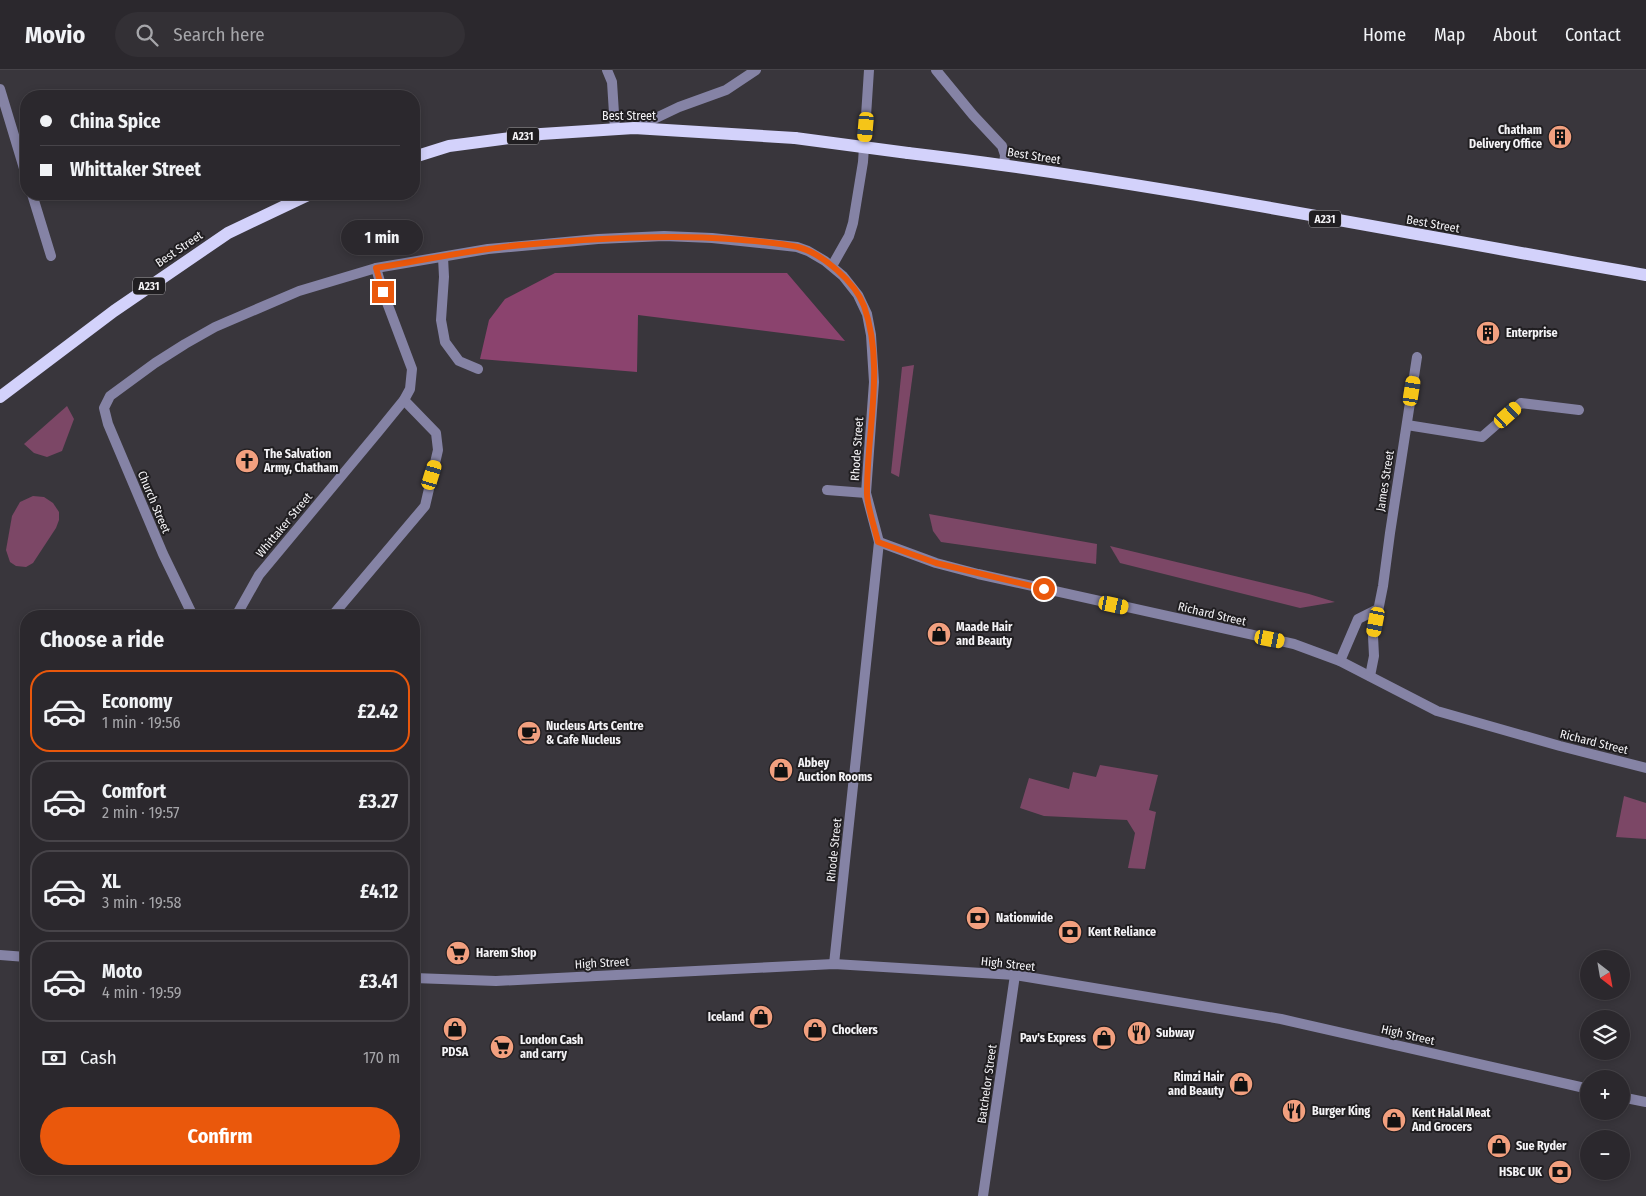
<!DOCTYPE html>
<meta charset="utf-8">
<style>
body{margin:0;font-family:"Fira Sans Condensed",sans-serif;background:#333035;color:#f1f3f6;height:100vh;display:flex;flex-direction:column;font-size:19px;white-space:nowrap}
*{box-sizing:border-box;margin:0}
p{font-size:16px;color:#a6a6aa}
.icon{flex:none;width:28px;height:28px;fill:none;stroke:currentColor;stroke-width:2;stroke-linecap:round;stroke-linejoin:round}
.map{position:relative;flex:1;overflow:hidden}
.panel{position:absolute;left:20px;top:540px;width:400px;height:565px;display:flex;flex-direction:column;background:#2b282d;border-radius:20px;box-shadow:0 2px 8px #0003,0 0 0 1px #474449}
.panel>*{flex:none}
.guide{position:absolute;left:20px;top:20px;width:400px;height:110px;border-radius:20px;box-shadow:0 2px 8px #0003,0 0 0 1px #474449;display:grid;align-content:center;height:110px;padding:0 20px;background:#2b282d}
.needle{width:32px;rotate:149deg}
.fabs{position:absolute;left:1580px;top:880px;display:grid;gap:10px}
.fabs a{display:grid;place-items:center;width:50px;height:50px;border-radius:50%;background:#2b282d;box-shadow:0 2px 8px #0003,0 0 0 1px #474449;font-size:25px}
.end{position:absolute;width:22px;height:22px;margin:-11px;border:6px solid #ea580c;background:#fff;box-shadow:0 0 0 2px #fff}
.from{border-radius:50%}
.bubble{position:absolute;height:35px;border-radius:18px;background:#2b282d;box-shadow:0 2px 8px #0003,0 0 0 1px #474449;font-size:16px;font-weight:700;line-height:35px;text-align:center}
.car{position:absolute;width:15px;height:30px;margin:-15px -8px;border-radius:6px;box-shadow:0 0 4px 1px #0007;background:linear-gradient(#f5c518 24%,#345 0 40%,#f5c518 0 76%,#345 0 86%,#f5c518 0)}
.guide b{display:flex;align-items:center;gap:18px;height:48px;font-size:19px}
.guide b+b{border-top:1px solid #474449}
.guide i{width:12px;height:12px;background:#f1f3f6}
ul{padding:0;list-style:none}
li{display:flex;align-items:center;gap:15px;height:82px;margin:0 10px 8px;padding:0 10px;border:2px solid #474449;border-radius:20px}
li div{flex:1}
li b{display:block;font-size:19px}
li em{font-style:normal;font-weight:700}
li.on{border-color:#ea580c}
li>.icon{width:45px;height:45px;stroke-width:1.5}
h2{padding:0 20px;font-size:22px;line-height:60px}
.pay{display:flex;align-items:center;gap:12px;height:55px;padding:0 20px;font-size:19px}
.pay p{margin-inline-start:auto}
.action{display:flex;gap:10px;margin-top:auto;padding:10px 20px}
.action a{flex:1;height:58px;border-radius:30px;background:#ea580c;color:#fff;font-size:20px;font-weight:700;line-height:58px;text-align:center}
header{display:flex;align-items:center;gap:30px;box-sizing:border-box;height:70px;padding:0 25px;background:#2b282d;border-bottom:1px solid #474449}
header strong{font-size:24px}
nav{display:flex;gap:28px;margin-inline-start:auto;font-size:18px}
.search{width:350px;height:45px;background:#333035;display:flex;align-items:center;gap:12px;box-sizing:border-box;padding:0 18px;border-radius:28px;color:#a6a6aa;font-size:19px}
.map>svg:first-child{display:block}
</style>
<header>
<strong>Movio</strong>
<div class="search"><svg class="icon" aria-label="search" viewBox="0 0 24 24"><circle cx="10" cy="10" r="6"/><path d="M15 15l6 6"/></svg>Search here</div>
<nav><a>Home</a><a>Map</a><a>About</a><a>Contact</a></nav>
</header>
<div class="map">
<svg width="1646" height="1126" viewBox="0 0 1646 1126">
<rect width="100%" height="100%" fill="#39363c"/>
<g fill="#7c4766">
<path d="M914,295L899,407L891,403L902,297Z"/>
<path d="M67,336L74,349L62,381L47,387L34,383L24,374Z"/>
<path d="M33,426L44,427L53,433L59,442V450L56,458L33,493L26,497L16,496L10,492L6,480L12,446L20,432Z"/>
<path d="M929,444L1097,474L1096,494L941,472L933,461Z"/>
<path d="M1110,476L1309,524L1335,532L1300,538L1120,493Z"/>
<path d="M1100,695L1158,705L1149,740L1156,742L1145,799L1128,798L1135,763L1127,750L1044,746L1020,738L1029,708L1069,719L1073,702L1096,707Z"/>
<path d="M1624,726L1646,733V769L1616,767Z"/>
</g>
<path fill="#8b436e" d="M555,203H787L845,271L638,245L637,302L480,289L489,250L505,229Z"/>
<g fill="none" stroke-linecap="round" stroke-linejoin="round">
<g stroke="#8583a5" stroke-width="10">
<path d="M607,0L612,12L615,59"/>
<path d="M443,187L444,207L441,250L445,272L459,291L478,299"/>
<path d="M1407,355L1482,367L1521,333L1579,340"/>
<path d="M827,420L866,423"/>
<path d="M332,546L425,436L438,380L436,363L404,330"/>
</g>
<g stroke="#8583a5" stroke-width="10">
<path d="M936,0L973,45L1002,76L1005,85L1004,95"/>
<path d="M0,19L26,105"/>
<path d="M635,58L679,37L726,20L756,0"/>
<path d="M32,124L51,186"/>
<path d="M832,196L849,166L853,153L863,92L869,0"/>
<path d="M879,472L936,493L978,504L1294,574L1340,591L1437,641L1560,676L1646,698"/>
<path d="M193,546L163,484L108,354L104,338L110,326L155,293L185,274L215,257L299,221L376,198L488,179L598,169L664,166L712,168L797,177L808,181L825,191L843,206L858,225L867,244L871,265L874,312L866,423L879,472L834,894"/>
<path d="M236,546L259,505L378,362L404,330L410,319L412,299L383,222L376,198"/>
<path d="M1340,591L1358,549L1378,539"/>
<path d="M1370,606L1374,586L1373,566L1383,516L1390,463L1417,287"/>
<path d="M0,885L26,887"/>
<path d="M414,908L496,911L834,894L1015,905L1281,949L1589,1019"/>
<path d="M1621,1027L1646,1032"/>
<path d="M983,1126L1015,905"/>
</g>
<g stroke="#d3d2fb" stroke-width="12">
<path d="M908,83C1155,112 1401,163 1646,205"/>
<path d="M414,87L449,76L541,64L634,58L795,68"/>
<path d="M0,327L114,241L228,163L310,124"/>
</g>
<path stroke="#d3d2fb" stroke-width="12" d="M795,68L908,83"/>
</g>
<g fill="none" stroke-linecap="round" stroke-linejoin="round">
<path stroke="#ea580c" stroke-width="6" d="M383,222L376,198C413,192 451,184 488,179C519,174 551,173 583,170C632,167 681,165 730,169C752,171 776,172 798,177C823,184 855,212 864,236C885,295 867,360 867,421C866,434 875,458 878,472L936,493L1044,519"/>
</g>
<defs>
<g id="building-disc" transform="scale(1.25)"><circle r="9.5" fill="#f2a07f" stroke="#201e21"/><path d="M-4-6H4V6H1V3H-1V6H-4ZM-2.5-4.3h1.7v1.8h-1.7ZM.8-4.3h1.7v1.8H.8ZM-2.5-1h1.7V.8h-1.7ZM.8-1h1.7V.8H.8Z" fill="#111"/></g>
<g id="church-disc" transform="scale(1.25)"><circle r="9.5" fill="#f2a07f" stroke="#201e21"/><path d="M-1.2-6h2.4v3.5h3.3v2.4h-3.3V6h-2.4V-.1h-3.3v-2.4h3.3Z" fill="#111"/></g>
<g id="shop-disc" transform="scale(1.25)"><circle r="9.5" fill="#f2a07f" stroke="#201e21"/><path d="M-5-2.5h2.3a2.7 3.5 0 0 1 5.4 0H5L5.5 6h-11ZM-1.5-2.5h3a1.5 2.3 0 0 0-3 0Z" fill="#111"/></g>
<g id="cafe-disc" transform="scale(1.25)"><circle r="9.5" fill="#f2a07f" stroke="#201e21"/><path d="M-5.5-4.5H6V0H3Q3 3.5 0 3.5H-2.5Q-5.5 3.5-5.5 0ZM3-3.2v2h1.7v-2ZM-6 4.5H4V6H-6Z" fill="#111"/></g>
<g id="bank-disc" transform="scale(1.25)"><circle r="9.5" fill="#f2a07f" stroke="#201e21"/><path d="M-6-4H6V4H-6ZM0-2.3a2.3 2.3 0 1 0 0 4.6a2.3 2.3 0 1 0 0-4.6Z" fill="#111"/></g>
<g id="supermarket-disc" transform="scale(1.25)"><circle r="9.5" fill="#f2a07f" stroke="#201e21"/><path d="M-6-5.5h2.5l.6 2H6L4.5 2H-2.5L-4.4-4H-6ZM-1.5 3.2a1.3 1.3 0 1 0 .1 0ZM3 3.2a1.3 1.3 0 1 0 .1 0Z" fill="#111"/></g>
<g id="restaurant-disc" transform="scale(1.25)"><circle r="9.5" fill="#f2a07f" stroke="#201e21"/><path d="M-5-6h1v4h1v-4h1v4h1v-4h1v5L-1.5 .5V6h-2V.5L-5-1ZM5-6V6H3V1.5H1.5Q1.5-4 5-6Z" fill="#111"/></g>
</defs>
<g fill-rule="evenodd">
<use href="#building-disc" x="1560" y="67"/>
<use href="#building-disc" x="1488" y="263"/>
<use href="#church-disc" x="247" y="391"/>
<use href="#shop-disc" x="939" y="564"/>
<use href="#cafe-disc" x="529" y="663"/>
<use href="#shop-disc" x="781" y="700"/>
<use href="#bank-disc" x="978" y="848"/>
<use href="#bank-disc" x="1070" y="862"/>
<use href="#supermarket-disc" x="458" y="883"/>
<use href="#shop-disc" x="761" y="947"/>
<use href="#shop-disc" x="455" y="959"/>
<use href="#shop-disc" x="815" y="960"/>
<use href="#restaurant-disc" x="1139" y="963"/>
<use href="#shop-disc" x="1104" y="968"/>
<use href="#supermarket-disc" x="502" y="977"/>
<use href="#shop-disc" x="1241" y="1014"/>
<use href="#restaurant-disc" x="1294" y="1041"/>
<use href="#shop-disc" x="1394" y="1050"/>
<use href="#shop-disc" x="1499" y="1076"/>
<use href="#bank-disc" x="1560" y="1102"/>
</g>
<g text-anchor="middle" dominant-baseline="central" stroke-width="4" stroke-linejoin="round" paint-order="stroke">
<g fill="#201e21" stroke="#b4b3b6" stroke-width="1">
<rect x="507" y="57.5" width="32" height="17" rx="4"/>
<rect x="1309" y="140.5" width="32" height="17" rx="4"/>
<rect x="133" y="207.5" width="32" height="17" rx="4"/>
</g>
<g font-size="11" font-weight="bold" fill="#f4f3f6">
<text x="523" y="66">A231</text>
<text x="1325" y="149">A231</text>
<text x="149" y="216">A231</text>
</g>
<g font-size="12" fill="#f4f3f6" stroke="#201e21">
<text x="629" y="46">Best Street</text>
<text transform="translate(1034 86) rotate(9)">Best Street</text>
<text transform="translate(1433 154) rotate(10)">Best Street</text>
<text transform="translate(179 179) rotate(-34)">Best Street</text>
<text transform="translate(857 379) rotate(-86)">Rhode Street</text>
<text transform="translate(1385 411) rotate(-81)">James Street</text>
<text transform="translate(154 432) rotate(67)">Church Street</text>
<text transform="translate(284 455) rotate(-50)">Whittaker Street</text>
<text transform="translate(1212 544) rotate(13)">Richard Street</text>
<text transform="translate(1594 672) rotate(14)">Richard Street</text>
<text transform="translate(834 780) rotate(-84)">Rhode Street</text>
<text transform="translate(602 893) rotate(-3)">High Street</text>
<text transform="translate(1008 894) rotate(6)">High Street</text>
<text transform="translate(1408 965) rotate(13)">High Street</text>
<text transform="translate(987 1014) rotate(-82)">Batchelor Street</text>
</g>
<g font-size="12" font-weight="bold" fill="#f4f3f6" stroke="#201e21" text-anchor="start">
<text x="1542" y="60" text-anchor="end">Chatham<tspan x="1542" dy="14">Delivery Office</tspan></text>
<text x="1506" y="263">Enterprise</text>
<text x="264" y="384">The Salvation<tspan x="264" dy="14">Army, Chatham</tspan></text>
<text x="956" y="557">Maade Hair<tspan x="956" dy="14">and Beauty</tspan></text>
<text x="546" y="656">Nucleus Arts Centre<tspan x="546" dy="14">&amp; Cafe Nucleus</tspan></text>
<text x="798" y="693">Abbey<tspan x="798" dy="14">Auction Rooms</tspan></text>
<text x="996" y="848">Nationwide</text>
<text x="1088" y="862">Kent Reliance</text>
<text x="476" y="883">Harem Shop</text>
<text x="744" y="947" text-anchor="end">Iceland</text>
<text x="832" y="960">Chockers</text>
<text x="1156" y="963">Subway</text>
<text x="1086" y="968" text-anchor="end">Pav's Express</text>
<text x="520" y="970">London Cash<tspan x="520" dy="14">and carry</tspan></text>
<text x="455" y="982" text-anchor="middle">PDSA</text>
<text x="1224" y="1007" text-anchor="end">Rimzi Hair<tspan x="1224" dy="14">and Beauty</tspan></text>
<text x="1312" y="1041">Burger King</text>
<text x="1412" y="1043">Kent Halal Meat<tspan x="1412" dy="14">And Grocers</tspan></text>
<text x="1516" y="1076">Sue Ryder</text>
<text x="1542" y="1102" text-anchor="end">HSBC UK</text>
</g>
</g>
</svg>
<div class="fabs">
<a><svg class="needle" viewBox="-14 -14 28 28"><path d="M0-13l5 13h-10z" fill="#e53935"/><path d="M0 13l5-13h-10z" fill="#a6a6aa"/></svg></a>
<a><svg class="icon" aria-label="layers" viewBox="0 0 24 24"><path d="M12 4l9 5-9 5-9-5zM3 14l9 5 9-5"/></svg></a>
<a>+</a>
<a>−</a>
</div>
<i class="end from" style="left:1044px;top:519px"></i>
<i class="end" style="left:383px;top:222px"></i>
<div class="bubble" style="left:341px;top:150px;width:82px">1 min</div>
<i class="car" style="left:866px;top:57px;rotate:185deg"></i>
<i class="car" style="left:1412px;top:321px;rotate:9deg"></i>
<i class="car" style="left:1508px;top:345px;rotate:48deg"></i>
<i class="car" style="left:432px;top:405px;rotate:17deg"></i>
<i class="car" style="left:1114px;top:535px;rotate:102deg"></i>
<i class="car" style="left:1376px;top:552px;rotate:191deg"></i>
<i class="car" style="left:1270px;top:569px;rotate:101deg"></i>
<div class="guide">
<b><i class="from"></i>China Spice</b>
<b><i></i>Whittaker Street</b>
</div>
<section class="panel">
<h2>Choose a ride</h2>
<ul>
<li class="on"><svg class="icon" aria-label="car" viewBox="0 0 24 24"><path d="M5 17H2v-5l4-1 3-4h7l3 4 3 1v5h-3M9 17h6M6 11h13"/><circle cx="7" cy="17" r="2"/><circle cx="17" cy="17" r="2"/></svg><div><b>Economy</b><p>1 min · 19:56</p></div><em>£2.42</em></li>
<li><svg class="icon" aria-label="car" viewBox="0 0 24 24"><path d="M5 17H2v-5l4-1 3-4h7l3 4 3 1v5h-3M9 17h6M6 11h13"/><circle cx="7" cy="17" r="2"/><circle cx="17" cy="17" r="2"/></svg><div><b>Comfort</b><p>2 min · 19:57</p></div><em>£3.27</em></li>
<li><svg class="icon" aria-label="car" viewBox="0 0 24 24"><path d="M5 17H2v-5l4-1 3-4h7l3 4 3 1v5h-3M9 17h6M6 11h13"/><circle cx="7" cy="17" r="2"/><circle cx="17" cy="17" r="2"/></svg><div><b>XL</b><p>3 min · 19:58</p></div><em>£4.12</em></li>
<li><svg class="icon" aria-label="car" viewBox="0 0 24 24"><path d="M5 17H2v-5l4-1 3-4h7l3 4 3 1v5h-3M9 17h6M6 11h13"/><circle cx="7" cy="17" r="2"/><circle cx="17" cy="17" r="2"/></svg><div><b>Moto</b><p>4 min · 19:59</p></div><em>£3.41</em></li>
</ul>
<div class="pay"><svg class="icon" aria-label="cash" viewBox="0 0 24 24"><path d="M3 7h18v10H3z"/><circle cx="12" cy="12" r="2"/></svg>Cash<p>170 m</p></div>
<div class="action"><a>Confirm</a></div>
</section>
</div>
